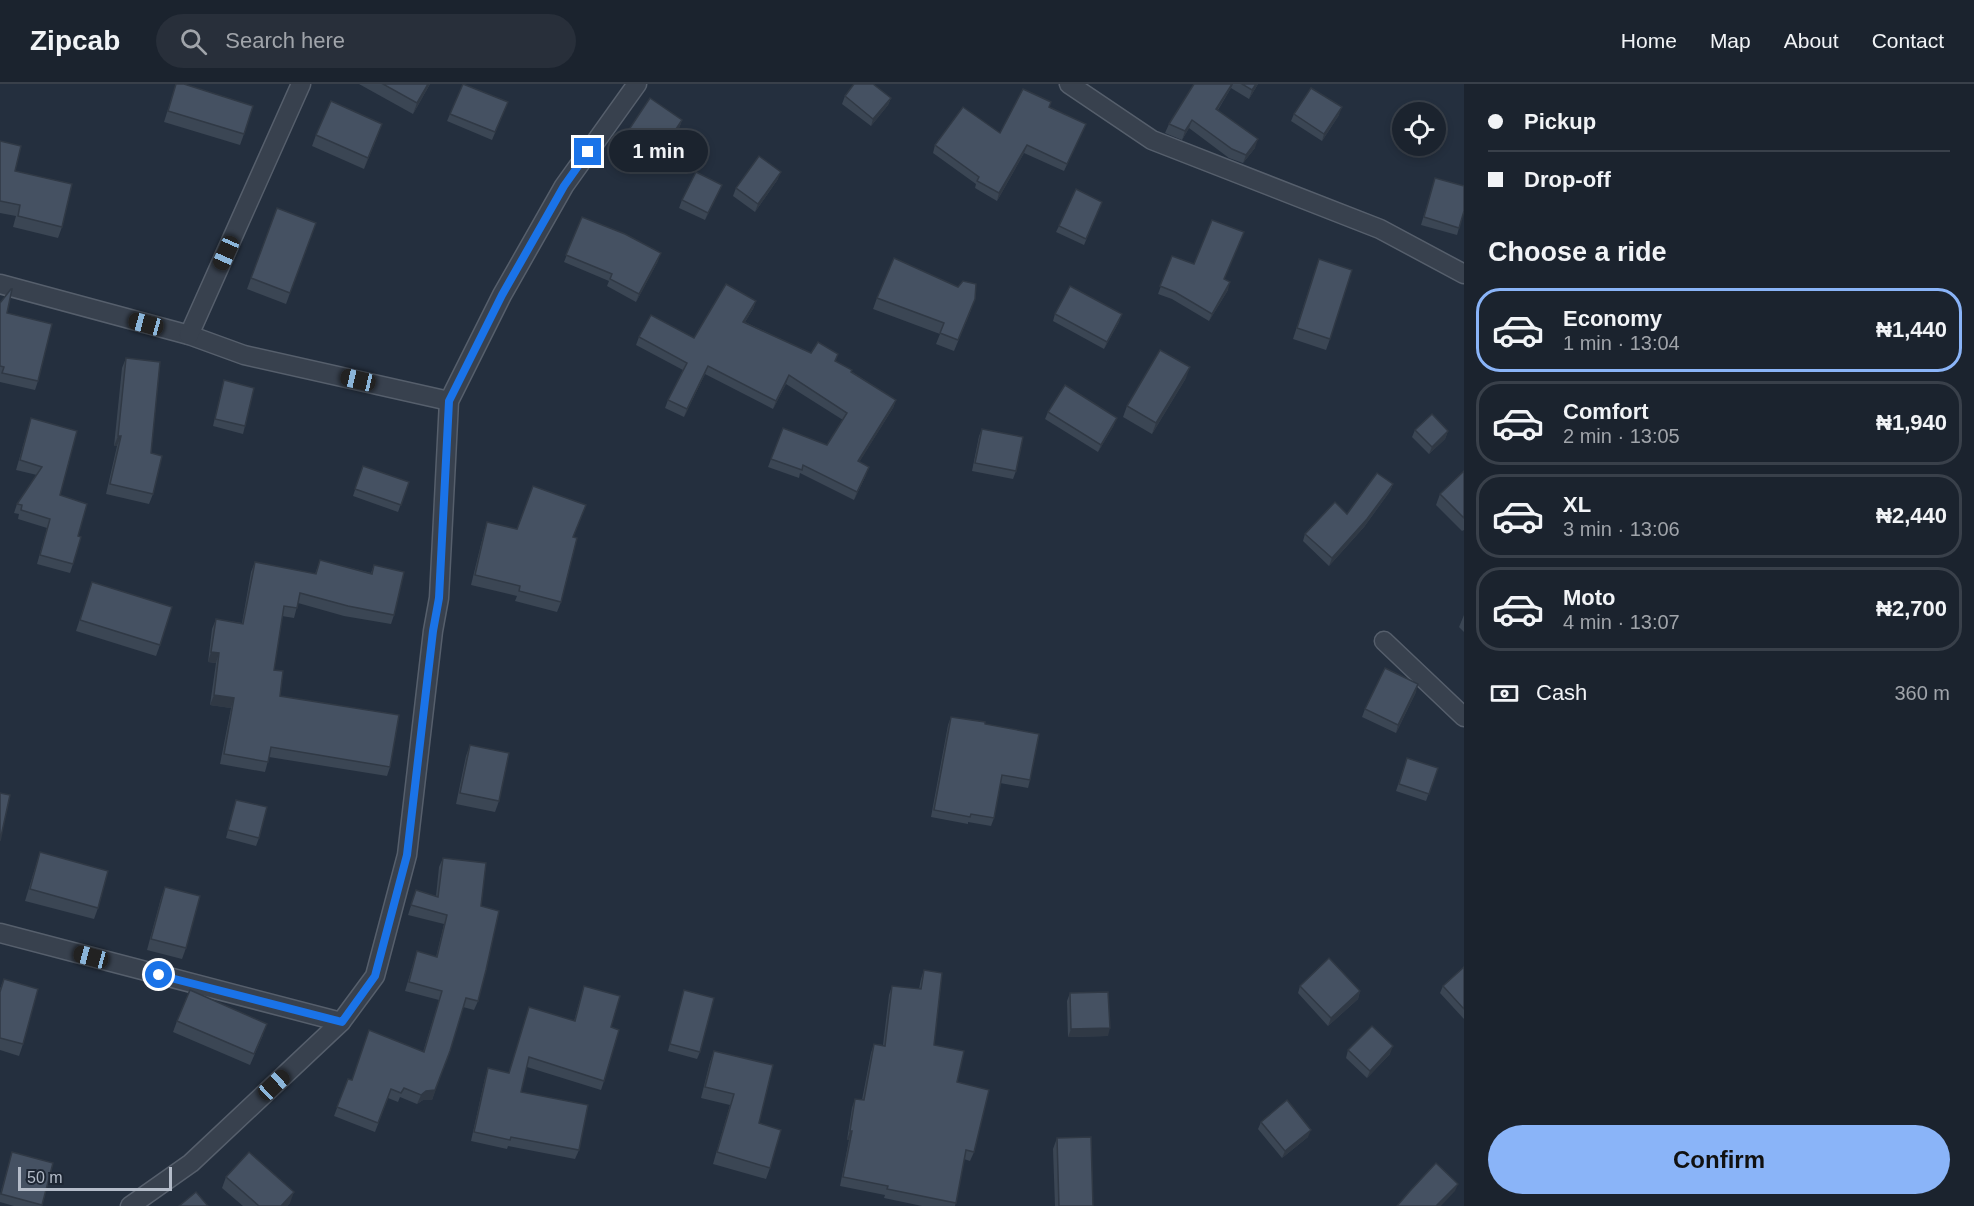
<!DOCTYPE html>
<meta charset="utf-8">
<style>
body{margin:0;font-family:Arial,sans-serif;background:#282f3a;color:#f1f3f6;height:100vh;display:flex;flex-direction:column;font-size:22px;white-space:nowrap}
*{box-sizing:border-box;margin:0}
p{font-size:20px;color:#a0a4aa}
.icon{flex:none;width:33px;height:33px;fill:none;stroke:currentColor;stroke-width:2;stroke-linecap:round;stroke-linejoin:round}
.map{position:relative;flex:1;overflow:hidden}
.drawer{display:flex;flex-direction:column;background:#1b232e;width:510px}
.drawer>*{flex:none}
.guide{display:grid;align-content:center;height:132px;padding:0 24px;background:#1b232e}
.controls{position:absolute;left:1392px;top:18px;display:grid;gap:12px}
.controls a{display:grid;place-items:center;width:54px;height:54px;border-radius:50%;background:#1b232e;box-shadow:0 3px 9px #0003,0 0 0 2px #39404a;font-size:30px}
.scale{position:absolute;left:18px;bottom:15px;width:154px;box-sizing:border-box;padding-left:6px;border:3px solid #b4bcc9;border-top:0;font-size:16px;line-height:21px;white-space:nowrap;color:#b4bcc9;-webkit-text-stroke:4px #1d2633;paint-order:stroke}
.end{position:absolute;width:27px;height:27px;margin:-14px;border:8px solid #1a73e8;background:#fff;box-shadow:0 0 0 3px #fff}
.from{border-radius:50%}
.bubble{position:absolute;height:42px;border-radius:21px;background:#1b232e;box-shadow:0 3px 9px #0003,0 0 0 2px #39404a;font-size:20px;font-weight:800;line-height:42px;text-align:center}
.car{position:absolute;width:18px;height:36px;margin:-18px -9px;border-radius:8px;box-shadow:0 0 4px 2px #0007;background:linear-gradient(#222 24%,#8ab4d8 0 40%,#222 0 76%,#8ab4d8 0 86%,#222 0)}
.guide b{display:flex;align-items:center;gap:21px;height:57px;font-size:22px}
.guide b+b{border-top:2px solid #39404a}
.guide i{width:15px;height:15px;background:#f1f3f6}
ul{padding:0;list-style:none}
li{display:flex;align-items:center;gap:18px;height:84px;margin:0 12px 9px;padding:0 12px;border:3px solid #39404a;border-radius:24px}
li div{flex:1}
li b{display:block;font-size:22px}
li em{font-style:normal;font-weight:800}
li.active{border-color:#8ab4f8}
li>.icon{width:54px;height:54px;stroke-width:1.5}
h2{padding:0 24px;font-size:27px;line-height:72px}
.pay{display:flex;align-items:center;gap:15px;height:66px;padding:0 24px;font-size:22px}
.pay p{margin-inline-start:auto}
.action{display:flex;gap:12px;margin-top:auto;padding:12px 24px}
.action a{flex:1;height:69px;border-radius:36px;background:#8ab4f8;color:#111;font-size:24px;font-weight:800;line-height:69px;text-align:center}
header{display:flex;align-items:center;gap:36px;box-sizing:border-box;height:84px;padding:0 30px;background:#1b232e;border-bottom:2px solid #39404a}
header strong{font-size:28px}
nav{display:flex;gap:33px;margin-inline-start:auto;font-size:21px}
.search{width:420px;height:54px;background:#282f3a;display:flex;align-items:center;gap:15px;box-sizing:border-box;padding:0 21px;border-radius:33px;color:#a0a4aa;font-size:22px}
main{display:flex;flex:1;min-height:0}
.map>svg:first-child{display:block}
</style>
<header>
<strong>Zipcab</strong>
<div class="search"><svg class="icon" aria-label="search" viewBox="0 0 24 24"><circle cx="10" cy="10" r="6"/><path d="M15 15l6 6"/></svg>Search here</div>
<nav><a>Home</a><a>Map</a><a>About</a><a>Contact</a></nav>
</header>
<main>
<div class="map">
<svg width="1464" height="1122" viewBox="0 0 1464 1122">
<rect width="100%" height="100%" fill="#242f3e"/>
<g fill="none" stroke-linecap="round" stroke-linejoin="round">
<g stroke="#565f6c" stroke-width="21">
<g id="street">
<path d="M1069,0L1152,56L1380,145L1464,190"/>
<path d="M0,200L189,251L244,271L449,317"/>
<path d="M189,251L301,0"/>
<path d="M1384,557L1464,633"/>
<path d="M0,849L341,938"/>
<path d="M130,1122L191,1079L341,938L375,892L407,771L433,547L439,514L449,317L502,211L564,102L637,0"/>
</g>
</g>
<use href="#street" stroke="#38414e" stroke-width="18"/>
</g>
<g fill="#3b4654">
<path d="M176,0L244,50L240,61L164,38Z"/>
<path d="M359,0H430L413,30Z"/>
<path d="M1194,0H1258L1249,15L1231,4L1218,26L1255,64L1243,79L1229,74L1189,44L1182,56L1165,49L1169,40Z"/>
<path d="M845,12L891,14L888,21L871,42L842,20Z"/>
<path d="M508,18L492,56L447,37L450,30Z"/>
<path d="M1051,18L1049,23L1086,40L1064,87L1024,69L997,117L975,104L976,100L933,69L935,61L1000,49Z"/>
<path d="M1294,30L1339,31L1322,57L1291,37Z"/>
<path d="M682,36L678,47L650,89L618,67L622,56Z"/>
<path d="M316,51H378L364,85L312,62Z"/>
<path d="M0,57L15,87L62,143L58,154L13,143L16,132L0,129Z"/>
<path d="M1435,94L1459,144L1457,151L1421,141Z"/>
<path d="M778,95L755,128L733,112L736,104Z"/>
<path d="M722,101L705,136L679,124L682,116Z"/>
<path d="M1102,118L1084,161L1056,148L1059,142Z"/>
<path d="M277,124L316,139L286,220L247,205Z"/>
<path d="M582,133L658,177L636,218L607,202L609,197L564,178Z"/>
<path d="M1172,172L1225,195L1228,206L1209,237L1172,215L1158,210Z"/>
<path d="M1315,186L1330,255L1326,266L1293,255Z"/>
<path d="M877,214L971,226L954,267L936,260L940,250L873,225Z"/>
<path d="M756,217L753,225L745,238L811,269L835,277L896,316L893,324L859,378L866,391L854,416L800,389L799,394L768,383L783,344L827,361L843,336L786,300L773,325L705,290L684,333L665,324L668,316L683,286L636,261L639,253L694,254Z"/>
<path d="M0,219L7,229L38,297L35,306L0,298Z"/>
<path d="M1055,230L1119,238L1104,265L1053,237Z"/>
<path d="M126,274L151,369L153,410L149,420L106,410L117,362H114L122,284Z"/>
<path d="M1186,294L1152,350L1123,333L1127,322Z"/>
<path d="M224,296L245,342L243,350L213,342L222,304Z"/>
<path d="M1048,328L1114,341L1098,368L1045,335Z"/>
<path d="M31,334L60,411L78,452L73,480L70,489L37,480L47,444L18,435L19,430L14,429L17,420L37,391L16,386Z"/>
<path d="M982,345L1016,387L1013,395L972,387L979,352Z"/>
<path d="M1415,346L1448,347L1445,355L1429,370L1412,353Z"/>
<path d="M363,382L409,398L398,428L353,412Z"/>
<path d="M1464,387V446L1462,447L1436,421L1440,410Z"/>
<path d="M1393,400L1390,407L1364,443L1329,482L1303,457L1305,450L1347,430Z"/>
<path d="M487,438L517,445L574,453L561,518L557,528L515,517L517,512L471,501L484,448Z"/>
<path d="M320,476L371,489L374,481L394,531L391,540L344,532L298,519L294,534L282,532L274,586L280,612L390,683L387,692L269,673L265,688L220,680L231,624L210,621L216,579L208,578L212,545L216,535L242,539L251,488L255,478L315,490Z"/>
<path d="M92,498L160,561L156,572L76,547Z"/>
<path d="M1464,531V548L1459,543Z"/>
<path d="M1416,608L1396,649L1362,633L1365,625Z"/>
<path d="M951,633L985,640L1030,696L1028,704L1000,699L994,734L991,742L968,738V740L931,733L948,641Z"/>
<path d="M470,661L499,717L495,728L456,720L466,672Z"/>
<path d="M1407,674L1438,684L1426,717L1396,707Z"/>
<path d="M236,716L259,754L256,762L226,754Z"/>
<path d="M40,768L98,824L94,835L25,817Z"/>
<path d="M443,774L481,822L478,917L474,926L463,923L432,1016H423L417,1020L400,1013L398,1018L388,1014L375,1048L334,1032L348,995L352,996L423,968L439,916L405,907L417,867L436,873L444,840L408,831L416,806L436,812L439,783Z"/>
<path d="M165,803L186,864L182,875L147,866L161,814Z"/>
<path d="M1464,883V935L1440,909L1443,902Z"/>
<path d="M924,886L934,961L957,998L974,1068L970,1077L964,1075L955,1122H922L884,1114L885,1111L840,1102L849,1056H847L852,1024L855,1015L862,1016L871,969L874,960L883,961L889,911L892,902L919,905L921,895Z"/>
<path d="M4,895L23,960L19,972L0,966V905Z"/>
<path d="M584,902L611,943L604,997L601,1006L527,983L521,1008L579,1066L575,1075L508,1062L507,1065L471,1057L485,994L488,984L509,989L529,923L574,937Z"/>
<path d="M1300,902L1360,907L1358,915L1328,942L1298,909Z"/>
<path d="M684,906L700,968L697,975L668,967Z"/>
<path d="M1070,909L1108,952L1068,953L1067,917Z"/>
<path d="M177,937L263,951L250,981L173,948Z"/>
<path d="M1348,966L1390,970L1367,994L1346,974Z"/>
<path d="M714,967L759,1039L770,1084L766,1095L713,1080L730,1021L701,1014L710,978Z"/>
<path d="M1261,1038L1308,1053L1282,1074L1258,1045Z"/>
<path d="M1057,1054L1093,1122H1055L1053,1065Z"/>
<path d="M12,1068L53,1079L42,1122H14L0,1118V1111Z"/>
<path d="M226,1093L290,1119L287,1122H243L222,1104Z"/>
</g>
<g fill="#303945">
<path d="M428,0H430L413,30L417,19Z"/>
<path d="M1232,0H1233L1231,4L1213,33L1216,25Z"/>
<path d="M1256,0H1258L1249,15L1252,6Z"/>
<path d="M891,14L888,21L871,42L873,35Z"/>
<path d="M1342,23L1339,31L1322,57L1324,50Z"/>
<path d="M682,36L678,47L650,89L654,78Z"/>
<path d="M1192,36L1189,44L1182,56L1185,47Z"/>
<path d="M382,40L378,51L364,85L368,74Z"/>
<path d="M1258,55L1255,64L1243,79L1246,71Z"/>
<path d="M1027,61L1024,69L997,117L999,109Z"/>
<path d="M781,88L778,95L755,128L758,120Z"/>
<path d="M722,101L719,108L705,136L708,129Z"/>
<path d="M661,169L658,177L636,218L639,210Z"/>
<path d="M1230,198L1228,206L1209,237L1212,230Z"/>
<path d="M756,217L753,225L740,246L743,238Z"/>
<path d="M1122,230L1119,238L1104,265L1107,258Z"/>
<path d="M708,282L705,290L684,333L687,325Z"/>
<path d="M1190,283L1186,294L1152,350L1156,339Z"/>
<path d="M789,291L786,300L773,325L776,317Z"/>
<path d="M896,316L893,324L855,385L858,377Z"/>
<path d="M1117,334L1114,341L1098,368L1101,361Z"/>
<path d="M1448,347L1445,355L1429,370L1432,363Z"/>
<path d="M118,352H121L117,362H114Z"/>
<path d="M869,383L866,391L854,416L857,408Z"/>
<path d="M1393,400L1390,407L1364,443L1329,482L1332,474Z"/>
<path d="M211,568L219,569L216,579L208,578Z"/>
<path d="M1418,600L1416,608L1396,649L1398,641Z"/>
<path d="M214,611L234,614L231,624L210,621Z"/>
<path d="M1360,907L1358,915L1328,942L1331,934Z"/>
<path d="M1110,944L1108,952L1068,953L1071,945Z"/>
<path d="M1393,962L1390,970L1367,994L1370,987Z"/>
<path d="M450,967L432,1016H423L417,1020L421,1011Z"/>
<path d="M1311,1046L1308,1053L1282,1074L1285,1067Z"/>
<path d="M850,1047H852L849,1056H847Z"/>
<path d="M1458,1100L1455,1107L1441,1122H1436Z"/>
<path d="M294,1108L290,1119L287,1122H281Z"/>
</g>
<g fill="#455162" stroke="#303945" stroke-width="1.5">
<path d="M176,0H184L253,22L244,50L168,27Z"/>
<path d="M383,0H428L417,19Z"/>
<path d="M463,0L508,18L495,48L450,30Z"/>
<path d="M854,0H873L891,14L873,35L845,12Z"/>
<path d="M1194,0H1232L1216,25L1258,55L1246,71L1232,65L1192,36L1185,47L1169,40Z"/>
<path d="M1242,0H1256L1252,6Z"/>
<path d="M1311,4L1342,23L1324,50L1294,30Z"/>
<path d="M1023,5L1051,18L1049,23L1086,40L1067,80L1027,61L999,109L977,97L979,93L935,61L963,23L1000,49Z"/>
<path d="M650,14L682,36L654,78L622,56Z"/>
<path d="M331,17L382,40L368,74L316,51Z"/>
<path d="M0,57L21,62L15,87L72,100L62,143L18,132L20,121L0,117Z"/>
<path d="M759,72L781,88L758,120L736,104Z"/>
<path d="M696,88L722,101L708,129L682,116Z"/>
<path d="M1435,94L1464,102V127L1459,144L1424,133Z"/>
<path d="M1076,105L1102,118L1086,155L1059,142Z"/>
<path d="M277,124L316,139L290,209L251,194Z"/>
<path d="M582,133L625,150L661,169L639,210L610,195L612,190L566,171Z"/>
<path d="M1212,136L1244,148L1224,195L1230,198L1212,230L1175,208L1160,202L1172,172L1194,180Z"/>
<path d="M894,174L958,203L963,197L976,200L975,215L958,256L940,249L944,239L877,214Z"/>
<path d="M1319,175L1352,186L1330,255L1297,244Z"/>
<path d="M726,200L756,217L743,238L811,269L818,258L838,270L835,277L852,286L851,288L896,316L858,377L869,383L857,408L803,381L802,386L771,375L783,344L827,361L847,329L789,291L776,317L708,282L687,325L668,316L687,279L639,253L651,231L694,254Z"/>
<path d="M1070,202L1122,230L1107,258L1055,230Z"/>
<path d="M11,205H12L7,229L52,240L38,297L2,289L4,283L0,282V219Z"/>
<path d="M1160,266L1190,283L1156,339L1127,322Z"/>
<path d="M126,274L160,278L151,369L162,372L153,410L110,400L121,352H118Z"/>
<path d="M224,296L254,304L245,342L215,335Z"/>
<path d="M1065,301L1117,334L1101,361L1048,328Z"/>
<path d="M1432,330L1448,347L1432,363L1415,346Z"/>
<path d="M31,334L77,347L60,411L87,420L78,452L81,453L73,480L40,471L50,435L21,426L22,421L17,420L42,383L20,376Z"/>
<path d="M982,345L1023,353L1016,387L975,379Z"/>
<path d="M363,382L409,398L401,421L355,405Z"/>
<path d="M1464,387V434L1440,410Z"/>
<path d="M1377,389L1393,400L1367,435L1332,474L1305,450L1335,418L1347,430Z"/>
<path d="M533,402L586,421L573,453L577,454L561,518L519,507L520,502L475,491L487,438L517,445Z"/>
<path d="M320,476L372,490L374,481L404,488L394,531L348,522L300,509L297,524L284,522L274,586L283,587L280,612L399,631L390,683L271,663L268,678L224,670L234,614L214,611L219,569L211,568L216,535L243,540L255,478L316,490Z"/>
<path d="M92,498L172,523L160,561L80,536Z"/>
<path d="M1385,584L1418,600L1398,641L1365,625Z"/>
<path d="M951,633L985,638V640L1039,650L1030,696L1002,691L994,734L971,730L970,733L934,726Z"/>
<path d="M470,661L509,669L499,717L460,709Z"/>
<path d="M1407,674L1438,684L1429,710L1399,700Z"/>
<path d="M0,709L10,711L0,757Z"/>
<path d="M236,716L267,723L259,754L228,746Z"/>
<path d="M40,768L108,787L98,824L30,805Z"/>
<path d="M443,774L486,779L481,822L499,827L486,886L478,917L466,914L450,967L435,1006L426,1007L421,1011L404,1004L401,1009L391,1005L378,1039L337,1023L348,995L352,996L369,946L424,968L442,907L409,898L417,867L437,873L447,831L411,821L416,806L438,813Z"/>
<path d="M165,803L200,812L186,864L151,855Z"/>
<path d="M1329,874L1360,907L1331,934L1300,902Z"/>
<path d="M1464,883V925L1443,902Z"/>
<path d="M924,886L942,889L934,961L964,967L957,998L989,1006L974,1068L966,1066L956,1119L887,1105L888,1102L843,1093L852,1047H850L855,1015L864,1016L874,960L885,962L892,902L921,905Z"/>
<path d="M4,895L38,905L23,960L0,954V908Z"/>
<path d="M584,902L620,912L611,943L619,946L604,997L529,973L521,1008L588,1021L579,1066L511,1053L510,1056L474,1048L488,984L509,989L529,923L575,937Z"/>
<path d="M190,906L267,940L254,970L177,937Z"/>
<path d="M684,906L714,914L700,968L670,960Z"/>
<path d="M1108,908L1110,944L1071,945L1070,909Z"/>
<path d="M1372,942L1393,962L1370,987L1348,966Z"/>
<path d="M714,967L773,981L759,1039L781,1046L770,1084L717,1068L734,1010L705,1003Z"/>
<path d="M1287,1016L1311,1046L1285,1067L1261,1038Z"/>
<path d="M1091,1053L1093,1122H1059L1057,1054Z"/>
<path d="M12,1068L53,1079L42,1121L1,1110Z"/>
<path d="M249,1068L294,1108L281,1122H259L226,1093Z"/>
<path d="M1436,1079L1458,1100L1436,1122H1397L1410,1107Z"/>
<path d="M196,1108L208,1122H179Z"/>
</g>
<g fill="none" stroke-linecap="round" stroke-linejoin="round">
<path stroke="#1a73e8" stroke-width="8" d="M159,891L342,938L375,892L407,771L433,547L439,514L449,317L502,211L564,102L588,68"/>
</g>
</svg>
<div class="controls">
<a><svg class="icon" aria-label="locate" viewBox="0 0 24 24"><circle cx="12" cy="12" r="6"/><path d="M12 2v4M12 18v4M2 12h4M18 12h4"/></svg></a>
</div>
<div class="scale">50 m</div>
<i class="end from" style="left:159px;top:891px"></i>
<i class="end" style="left:588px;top:68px"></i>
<div class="bubble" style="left:609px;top:46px;width:99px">1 min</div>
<i class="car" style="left:226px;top:169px;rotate:204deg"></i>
<i class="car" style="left:146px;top:240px;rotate:285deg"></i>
<i class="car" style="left:358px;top:296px;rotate:283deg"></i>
<i class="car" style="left:91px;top:873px;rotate:285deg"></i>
<i class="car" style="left:274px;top:1001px;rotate:47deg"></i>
</div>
<section class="drawer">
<div class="guide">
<b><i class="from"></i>Pickup</b>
<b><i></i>Drop-off</b>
</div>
<h2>Choose a ride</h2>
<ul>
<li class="active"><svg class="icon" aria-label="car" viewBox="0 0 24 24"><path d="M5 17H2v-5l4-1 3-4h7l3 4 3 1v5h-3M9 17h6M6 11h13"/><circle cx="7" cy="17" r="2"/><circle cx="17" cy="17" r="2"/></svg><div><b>Economy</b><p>1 min · 13:04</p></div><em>₦1,440</em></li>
<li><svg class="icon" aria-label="car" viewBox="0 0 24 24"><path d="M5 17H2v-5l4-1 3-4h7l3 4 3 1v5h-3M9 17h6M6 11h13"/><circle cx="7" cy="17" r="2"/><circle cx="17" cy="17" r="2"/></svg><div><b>Comfort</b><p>2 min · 13:05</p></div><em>₦1,940</em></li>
<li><svg class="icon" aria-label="car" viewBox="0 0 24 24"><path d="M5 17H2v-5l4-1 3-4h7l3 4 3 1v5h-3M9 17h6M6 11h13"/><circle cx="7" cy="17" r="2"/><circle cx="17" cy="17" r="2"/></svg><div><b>XL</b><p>3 min · 13:06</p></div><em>₦2,440</em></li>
<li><svg class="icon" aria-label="car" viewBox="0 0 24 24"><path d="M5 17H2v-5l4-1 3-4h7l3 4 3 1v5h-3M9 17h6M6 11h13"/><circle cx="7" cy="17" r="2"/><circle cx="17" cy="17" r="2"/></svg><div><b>Moto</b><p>4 min · 13:07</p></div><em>₦2,700</em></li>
</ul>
<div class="pay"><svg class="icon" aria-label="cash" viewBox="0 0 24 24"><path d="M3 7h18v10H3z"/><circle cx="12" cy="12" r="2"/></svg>Cash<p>360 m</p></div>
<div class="action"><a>Confirm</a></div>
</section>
</main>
